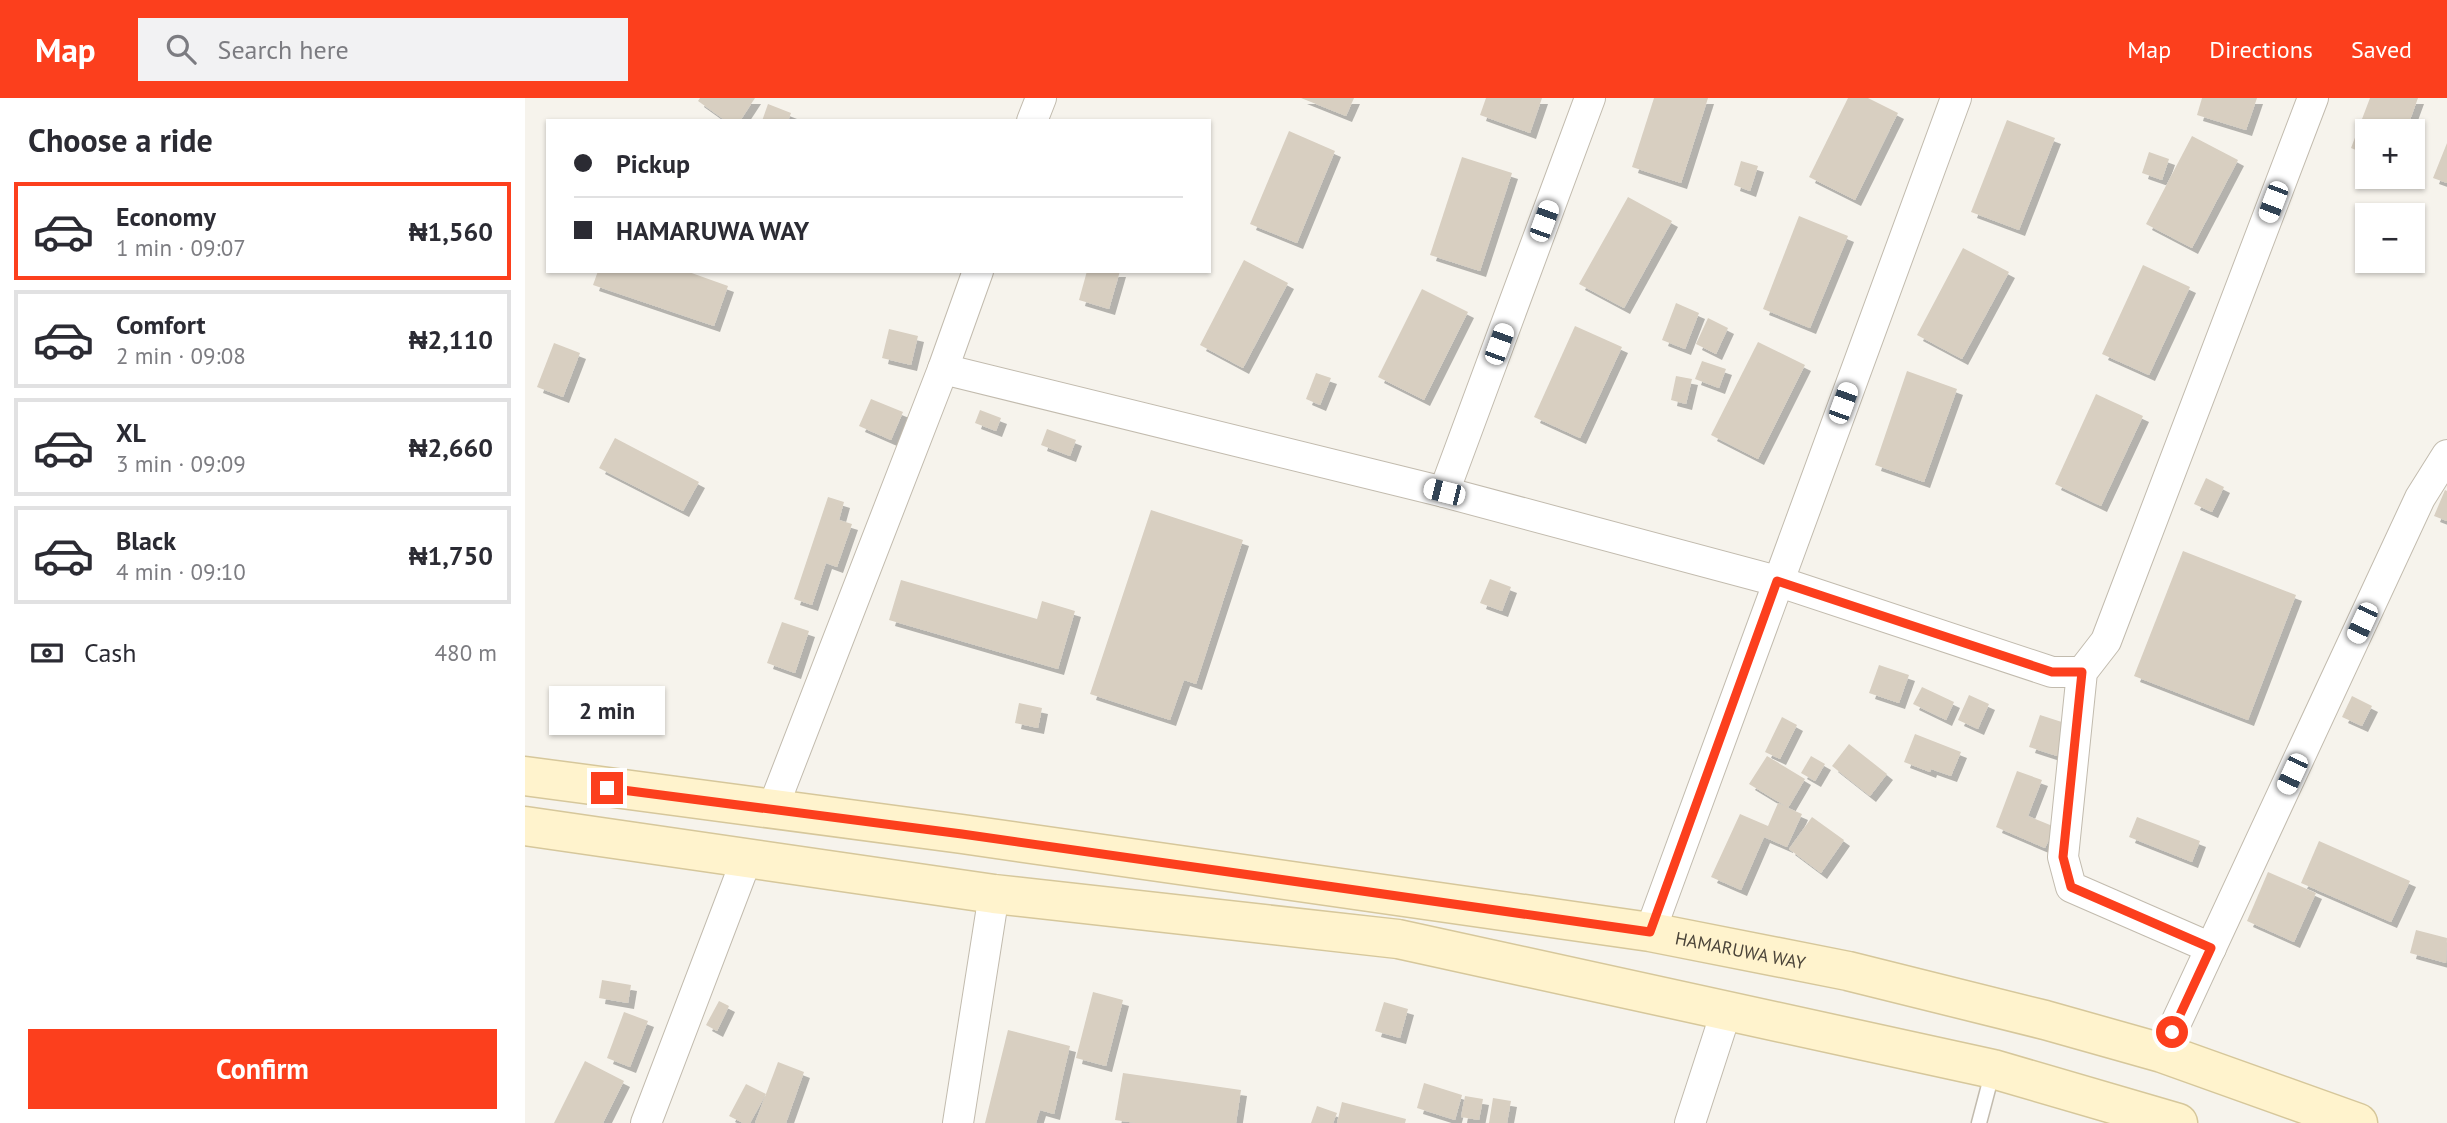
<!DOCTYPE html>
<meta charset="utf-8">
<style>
body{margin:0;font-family:"PT Sans",sans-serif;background:#f2f2f3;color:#2b2b33;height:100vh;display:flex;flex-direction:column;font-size:26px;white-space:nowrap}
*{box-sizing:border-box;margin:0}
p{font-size:23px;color:#7c7c81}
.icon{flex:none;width:38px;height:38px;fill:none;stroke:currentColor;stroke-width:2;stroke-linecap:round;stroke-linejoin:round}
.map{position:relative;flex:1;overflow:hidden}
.panel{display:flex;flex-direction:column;background:#fff;width:525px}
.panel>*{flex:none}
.top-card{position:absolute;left:21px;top:21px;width:665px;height:154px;border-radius:0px;box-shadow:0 2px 5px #0004;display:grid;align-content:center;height:154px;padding:0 28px;background:#fff}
.fabs{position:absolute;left:1830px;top:21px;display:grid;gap:14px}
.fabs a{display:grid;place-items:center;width:70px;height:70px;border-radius:0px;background:#fff;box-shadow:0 2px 5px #0004;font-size:35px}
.end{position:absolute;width:32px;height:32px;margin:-16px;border:9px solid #fc3f1d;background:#fff;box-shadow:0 0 0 4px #fff}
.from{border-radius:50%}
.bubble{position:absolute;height:49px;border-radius:0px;background:#fff;box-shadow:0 2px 5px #0004;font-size:23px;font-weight:700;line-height:49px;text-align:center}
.car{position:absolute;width:21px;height:42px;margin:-21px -10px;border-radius:9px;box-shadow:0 0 5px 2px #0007;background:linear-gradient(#fff 24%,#345 0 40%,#fff 0 76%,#345 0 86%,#fff 0)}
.top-card b{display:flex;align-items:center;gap:24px;height:66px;font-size:26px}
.top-card b+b{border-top:2px solid #e1e1e2}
.top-card i{width:18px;height:18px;background:#2b2b33}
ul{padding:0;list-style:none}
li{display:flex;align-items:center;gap:21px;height:98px;margin:0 14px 10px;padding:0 14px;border:4px solid #e1e1e2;border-radius:0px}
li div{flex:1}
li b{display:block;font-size:26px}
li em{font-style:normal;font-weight:700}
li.active{border-color:#fc3f1d}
li>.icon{width:63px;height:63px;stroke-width:1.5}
h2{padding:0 28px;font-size:32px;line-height:84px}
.pay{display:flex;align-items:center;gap:18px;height:77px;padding:0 28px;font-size:26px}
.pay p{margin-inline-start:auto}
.cta{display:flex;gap:14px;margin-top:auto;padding:14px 28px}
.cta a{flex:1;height:80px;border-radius:0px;background:#fc3f1d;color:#fff;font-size:28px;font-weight:700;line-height:80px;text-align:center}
header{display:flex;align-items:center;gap:42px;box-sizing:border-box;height:98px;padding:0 35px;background:#fc3f1d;color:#fff}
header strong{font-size:33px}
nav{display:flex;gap:38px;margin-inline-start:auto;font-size:24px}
.search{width:490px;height:63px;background:#f2f2f3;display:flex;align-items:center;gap:18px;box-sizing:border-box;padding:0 24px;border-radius:0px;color:#7c7c81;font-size:26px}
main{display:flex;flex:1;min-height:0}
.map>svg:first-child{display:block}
</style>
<header>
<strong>Map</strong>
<div class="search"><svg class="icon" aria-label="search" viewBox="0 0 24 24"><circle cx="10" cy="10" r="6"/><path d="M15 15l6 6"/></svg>Search here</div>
<nav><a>Map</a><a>Directions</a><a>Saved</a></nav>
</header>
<main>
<section class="panel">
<h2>Choose a ride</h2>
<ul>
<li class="active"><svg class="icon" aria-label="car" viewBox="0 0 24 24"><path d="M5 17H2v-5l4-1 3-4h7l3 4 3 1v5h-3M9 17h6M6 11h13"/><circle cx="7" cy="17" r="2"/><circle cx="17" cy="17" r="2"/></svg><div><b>Economy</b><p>1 min · 09:07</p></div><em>₦1,560</em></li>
<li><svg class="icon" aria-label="car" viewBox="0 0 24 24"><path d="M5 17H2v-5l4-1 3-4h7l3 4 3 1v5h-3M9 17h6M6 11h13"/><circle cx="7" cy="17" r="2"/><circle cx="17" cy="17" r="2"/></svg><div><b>Comfort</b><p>2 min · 09:08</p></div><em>₦2,110</em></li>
<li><svg class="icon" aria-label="car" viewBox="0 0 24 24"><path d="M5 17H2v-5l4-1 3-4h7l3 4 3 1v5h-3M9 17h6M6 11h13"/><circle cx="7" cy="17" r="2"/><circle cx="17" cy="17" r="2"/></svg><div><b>XL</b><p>3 min · 09:09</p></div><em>₦2,660</em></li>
<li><svg class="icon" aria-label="car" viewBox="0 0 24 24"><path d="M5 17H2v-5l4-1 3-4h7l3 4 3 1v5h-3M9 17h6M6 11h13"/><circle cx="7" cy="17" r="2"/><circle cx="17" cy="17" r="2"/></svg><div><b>Black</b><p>4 min · 09:10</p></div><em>₦1,750</em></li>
</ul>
<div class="pay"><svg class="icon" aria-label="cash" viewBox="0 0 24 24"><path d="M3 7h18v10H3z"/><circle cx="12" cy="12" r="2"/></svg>Cash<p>480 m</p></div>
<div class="cta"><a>Confirm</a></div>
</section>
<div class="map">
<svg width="1922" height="1025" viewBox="0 0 1922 1025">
<defs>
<filter id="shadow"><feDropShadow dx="6" dy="6" stdDeviation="0" flood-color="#0004"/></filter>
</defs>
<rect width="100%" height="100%" fill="#f6f3ec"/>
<g fill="#d8cfc1" filter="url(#shadow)">
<path d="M175,0H230L215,23H201L173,3Z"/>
<path d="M776,0H829L821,18Z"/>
<path d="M961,0H1017L1005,35L955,17Z"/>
<path d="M1129,0H1183L1156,85L1107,69Z"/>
<path d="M1323,0H1343L1373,15L1330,102L1284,79Z"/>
<path d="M1677,0H1732L1721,32L1672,17Z"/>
<path d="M1845,0H1893L1881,33H1843V57L1826,50Z"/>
<path d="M243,6L266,15L263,23H237Z"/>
<path d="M1482,22L1530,40L1494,132L1446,114Z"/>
<path d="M764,33L810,53L772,145L725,126Z"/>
<path d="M1667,38L1713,62L1667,150L1621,126Z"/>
<path d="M1922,45V85L1908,80Z"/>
<path d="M1624,54L1644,61L1637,82L1617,75Z"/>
<path d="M937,59L987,75L955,173L905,157Z"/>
<path d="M1216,63L1233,68L1225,93L1209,87Z"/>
<path d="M1103,99L1147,123L1099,210L1054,186Z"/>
<path d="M1274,118L1323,138L1285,230L1238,211Z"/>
<path d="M1438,150L1484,174L1437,261L1392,237Z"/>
<path d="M719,162L763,185L718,270L675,247Z"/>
<path d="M1618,167L1665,189L1624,277L1577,256Z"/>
<path d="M73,173H161L203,188L189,228L68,187Z"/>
<path d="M562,173H595L584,211L554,202Z"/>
<path d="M897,191L943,214L899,302L853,279Z"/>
<path d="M1151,205L1174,215L1160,251L1137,242Z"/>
<path d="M1183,220L1203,230L1191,256L1171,246Z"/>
<path d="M1050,228L1097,249L1055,340L1009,319Z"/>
<path d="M364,231L393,238L386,267L357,260Z"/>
<path d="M1233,244L1280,267L1233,361L1186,337Z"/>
<path d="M29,245L55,255L38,299L12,289Z"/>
<path d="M1177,263L1201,271L1194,290L1170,281Z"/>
<path d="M1382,273L1432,291L1399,384L1350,367Z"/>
<path d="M791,275L806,280L795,307L781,301Z"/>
<path d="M1151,278L1167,281L1161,306L1146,302Z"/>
<path d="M1571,296L1618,318L1576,408L1530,386Z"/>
<path d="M346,301L378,314L366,342L334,328Z"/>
<path d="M455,312L476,320L471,333L450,325Z"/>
<path d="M522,331L551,342L545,358L516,347Z"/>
<path d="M90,340L174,384L158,413L74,370Z"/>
<path d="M1681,380L1699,389L1687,414L1669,406Z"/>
<path d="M1920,392L1922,393V423L1909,418Z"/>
<path d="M303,399L319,404L314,422L327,426L312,469L301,465L287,507L269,501Z"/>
<path d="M626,412L718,442L671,586L659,582L645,622L565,596Z"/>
<path d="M1658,453L1771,497L1723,622L1609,578Z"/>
<path d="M965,481L986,489L977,513L955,505Z"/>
<path d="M376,482L512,521L517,503L550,513L533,571L364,522Z"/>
<path d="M257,524L284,533L270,575L242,565Z"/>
<path d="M1354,567L1384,577L1374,605L1344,595Z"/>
<path d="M1397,589L1429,604L1421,622L1388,606Z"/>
<path d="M1444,597L1464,606L1453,631L1433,622Z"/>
<path d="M1827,598L1847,608L1837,628L1817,619Z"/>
<path d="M494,605L517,610L513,630L490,625Z"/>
<path d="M1515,617L1543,626L1532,658L1504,649Z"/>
<path d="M1257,619L1272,627L1255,661L1240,654Z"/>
<path d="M1390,636L1436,654L1426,678L1406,671L1405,674L1379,664Z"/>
<path d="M1324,646L1362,676L1345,698L1307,668Z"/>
<path d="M1242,658L1280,681L1263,710L1277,716L1262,749L1239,739L1216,792L1186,779L1215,716L1243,728L1253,705L1262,709L1224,686Z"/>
<path d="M1286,658L1300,666L1290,683L1276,675Z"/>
<path d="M1492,673L1517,682L1503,718L1530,729L1520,750L1471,729Z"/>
<path d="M1287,719L1319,742L1296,775L1264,751Z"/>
<path d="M1612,719L1675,743L1667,764L1604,739Z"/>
<path d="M1794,743L1885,783L1866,824L1776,785Z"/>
<path d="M1743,774L1791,795L1769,844L1722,823Z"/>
<path d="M1891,832L1922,840L1921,865L1885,855Z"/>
<path d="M77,882L106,887L103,905L74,900Z"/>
<path d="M568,894L598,902L581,968L551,960Z"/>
<path d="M194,903L204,908L192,933L181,927Z"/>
<path d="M859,904L883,911L875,940L850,933Z"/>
<path d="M99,914L123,923L105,969L82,960Z"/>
<path d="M483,932L545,948L529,1016L515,1012L511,1025H460Z"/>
<path d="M60,963L99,983L78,1025H29Z"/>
<path d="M253,964L279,974L261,1025H230Z"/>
<path d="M598,975L716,992L711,1025H611L590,1022Z"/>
<path d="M899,985L937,997L930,1022L892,1010Z"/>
<path d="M221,986L241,996L225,1025H218L204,1018Z"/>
<path d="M940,998L958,1001L954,1022L936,1019Z"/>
<path d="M968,1000L986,1003L982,1025H964Z"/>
<path d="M817,1004L881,1021L880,1025H812Z"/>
<path d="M792,1008L812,1015L808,1025H786Z"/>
</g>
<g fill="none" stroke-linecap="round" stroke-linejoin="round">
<g stroke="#c2bbae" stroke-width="17">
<path id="lane" d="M1454,1025L1468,972"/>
</g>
<g stroke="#c2bbae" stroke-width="32">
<g id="street">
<path d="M507,23L516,0"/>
<path d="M418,271L919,394L1252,483L1527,574H1557"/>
<path d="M919,394L1065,0"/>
<path d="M247,712L418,271L453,173"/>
<path d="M1125,834L1431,0"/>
<path d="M1686,850L1546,789L1538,759L1557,574L1581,543L1788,0"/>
<path d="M1637,955L1895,400L1922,357"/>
<path d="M121,1025L222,760"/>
<path d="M433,1025L469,796"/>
<path d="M1165,1025L1202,911"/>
</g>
</g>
<g stroke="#d6c79b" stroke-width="41">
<g id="secondary">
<path id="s1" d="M0,678L437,736L1125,834L1323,873L1520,922L1637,955L1833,1025"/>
<path d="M0,728L469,796L873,841L1468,971L1653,1025"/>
</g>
</g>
<use href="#lane" stroke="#fff" stroke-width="14"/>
<use href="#street" stroke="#fff" stroke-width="30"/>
<use href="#secondary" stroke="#fff3cd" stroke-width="38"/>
</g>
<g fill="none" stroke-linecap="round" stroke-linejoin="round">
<path stroke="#fc3f1d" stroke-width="9" d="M82,690L437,736L1125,834L1252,483L1527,574H1557L1538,759L1546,789L1686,850L1647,934"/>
</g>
<g text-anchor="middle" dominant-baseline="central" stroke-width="5" stroke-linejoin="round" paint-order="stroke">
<g font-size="18" fill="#4b4439" stroke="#fff">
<text stroke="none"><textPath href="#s1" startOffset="1228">HAMARUWA WAY</textPath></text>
</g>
</g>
</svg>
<div class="fabs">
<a>+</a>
<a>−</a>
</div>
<i class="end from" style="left:1647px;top:934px"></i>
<i class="end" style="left:82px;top:690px"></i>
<div class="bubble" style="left:24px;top:588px;width:116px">2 min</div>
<i class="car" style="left:1748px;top:104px;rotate:201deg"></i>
<i class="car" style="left:1019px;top:123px;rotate:20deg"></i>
<i class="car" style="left:974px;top:246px;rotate:20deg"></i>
<i class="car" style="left:1318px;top:305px;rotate:20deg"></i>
<i class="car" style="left:919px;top:394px;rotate:284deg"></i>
<i class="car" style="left:1837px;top:525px;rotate:205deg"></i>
<i class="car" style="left:1767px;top:676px;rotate:205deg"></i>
<div class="top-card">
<b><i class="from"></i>Pickup</b>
<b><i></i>HAMARUWA WAY</b>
</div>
</div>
</main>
